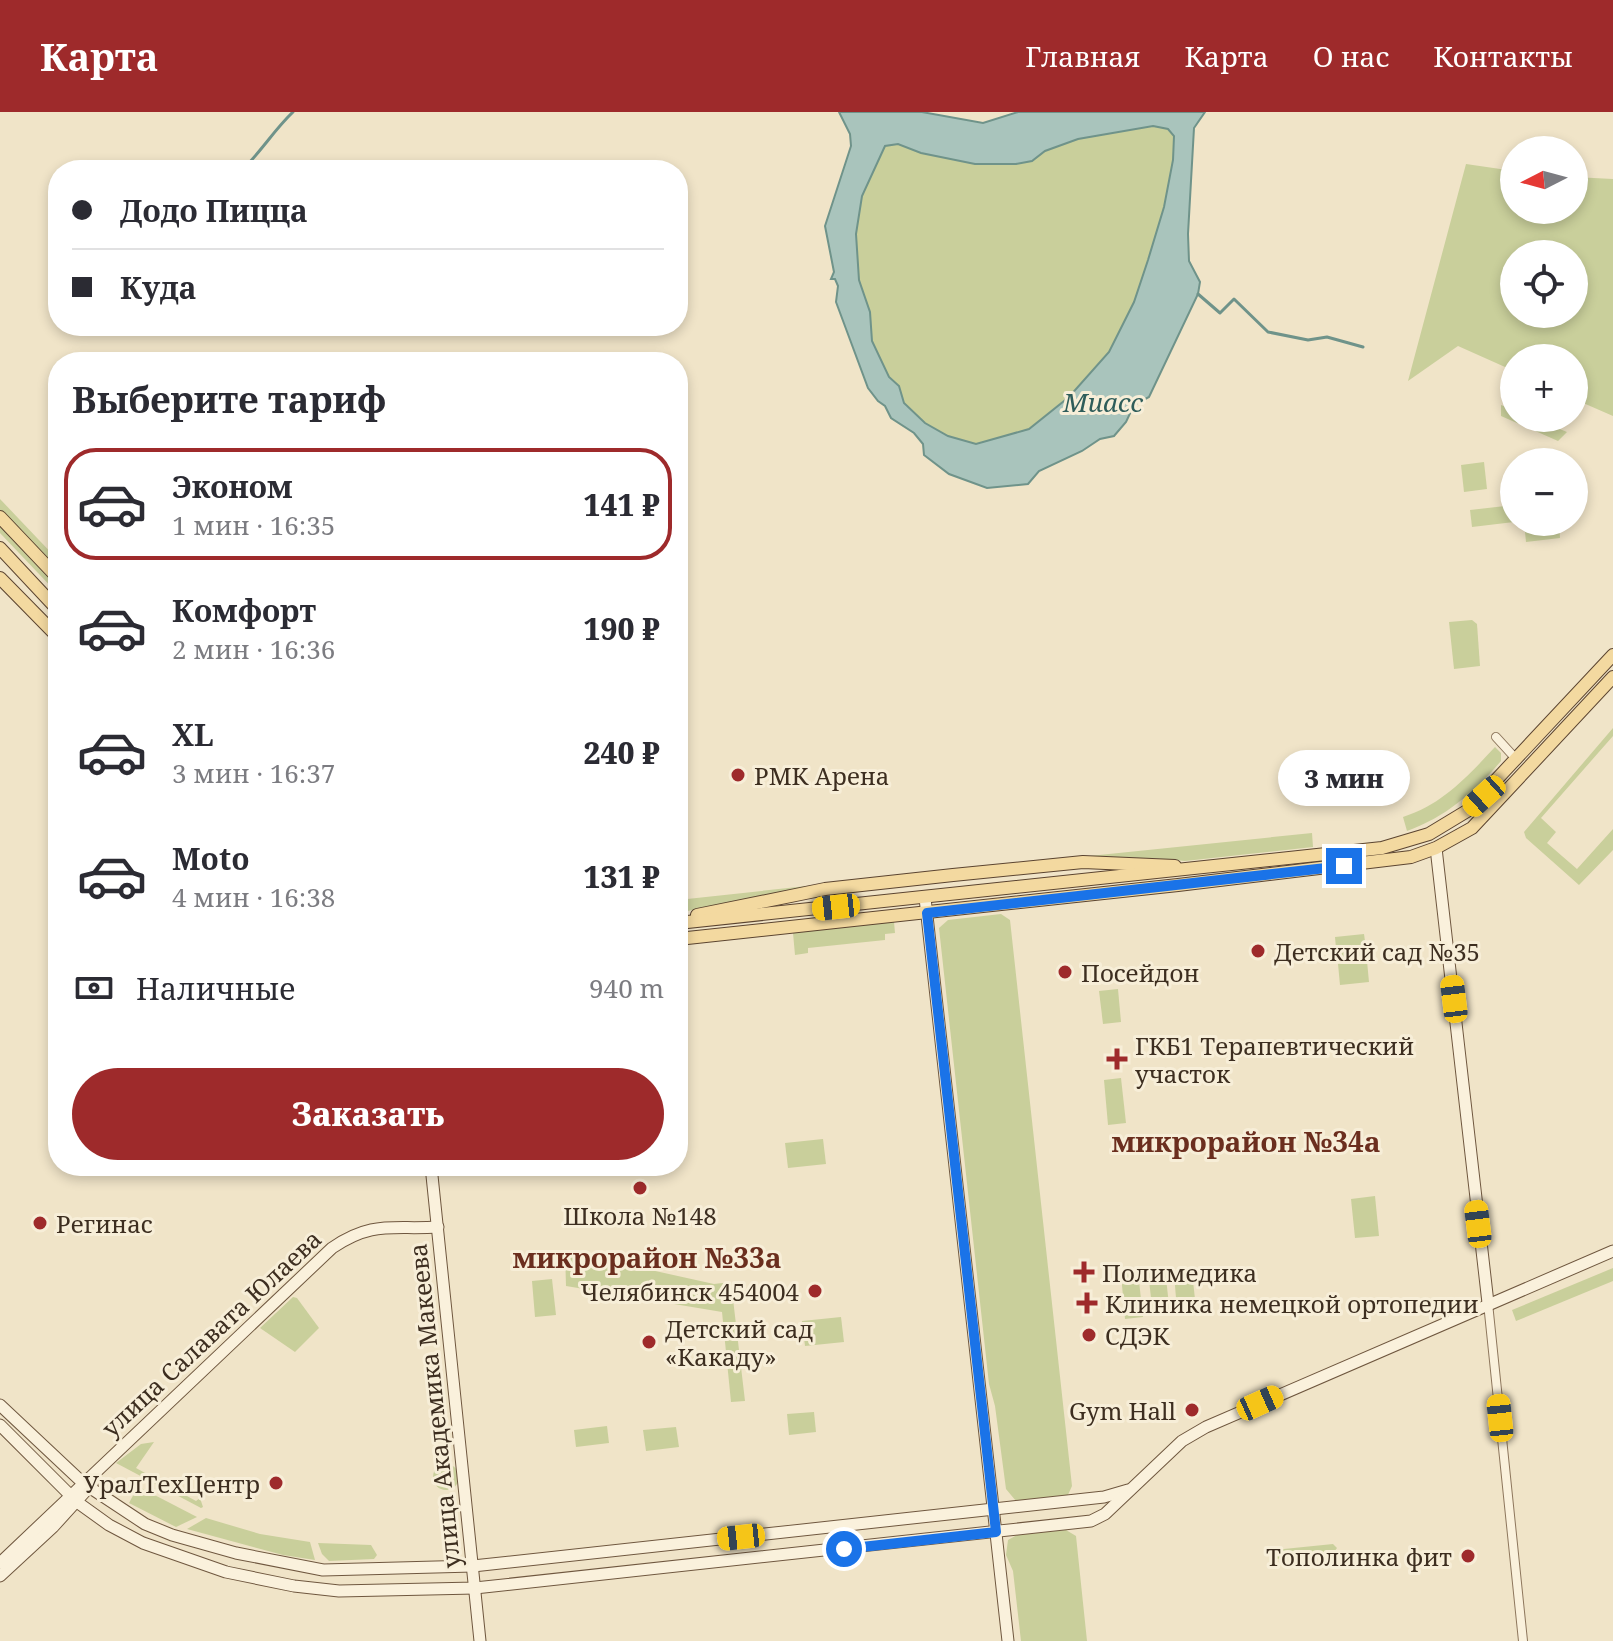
<!DOCTYPE html>
<html lang="ru">
<meta charset="utf-8">
<style>
body{margin:0;font-family:"Noto Serif",serif;background:#f7f7f7;color:#2b2b33;height:100vh;display:flex;flex-direction:column;font-size:30px;white-space:nowrap}
*{box-sizing:border-box;margin:0}
p{font-size:26px;color:#7c7c81}
.icon{flex:none;width:44px;height:44px;fill:none;stroke:currentColor;stroke-width:2;stroke-linecap:round;stroke-linejoin:round}
.map{position:relative;flex:1;overflow:hidden}
.panel{position:absolute;left:48px;top:240px;width:640px;height:824px;display:flex;flex-direction:column;background:#fff;border-radius:32px;box-shadow:0 4px 12px #0003}
.panel>*{flex:none}
.guide{position:absolute;left:48px;top:48px;width:640px;height:176px;border-radius:32px;box-shadow:0 4px 12px #0003;display:grid;align-content:center;height:176px;padding:0 24px;background:#fff}
.needle{width:52px;rotate:264deg}
.fabs{position:absolute;left:1500px;top:24px;display:grid;gap:16px}
.fabs a{display:grid;place-items:center;width:88px;height:88px;border-radius:50%;background:#fff;box-shadow:0 4px 12px #0003;font-size:40px}
.end{position:absolute;width:36px;height:36px;margin:-18px;border:10px solid #1a73e8;background:#fff;box-shadow:0 0 0 4px #fff}
.from{border-radius:50%}
.bubble{position:absolute;height:56px;border-radius:28px;background:#fff;box-shadow:0 4px 12px #0003;font-size:26px;font-weight:800;line-height:56px;text-align:center}
.car{position:absolute;width:24px;height:48px;margin:-24px -12px;border-radius:10px;box-shadow:0 0 6px 2px #0007;background:linear-gradient(#f5c518 24%,#345 0 40%,#f5c518 0 76%,#345 0 86%,#f5c518 0)}
.guide b{display:flex;align-items:center;gap:28px;height:76px;font-size:30px}
.guide b+b{border-top:2px solid #e1e1e2}
.guide i{width:20px;height:20px;background:#2b2b33}
ul{padding:0;list-style:none}
li{display:flex;align-items:center;gap:24px;height:112px;margin:0 16px 12px;padding:0 8px;border:4px solid transparent;border-radius:32px}
li div{flex:1}
li b{display:block;font-size:30px}
li em{font-style:normal;font-weight:800}
li.active{border-color:#9e2a2b}
li>.icon{width:72px;height:72px;stroke-width:1.5}
h2{padding:0 24px;font-size:36px;line-height:96px}
.pay{display:flex;align-items:center;gap:20px;height:88px;padding:0 24px;font-size:30px}
.pay p{margin-inline-start:auto}
.cta{display:flex;gap:16px;margin-top:auto;padding:16px 24px}
.cta a{flex:1;height:92px;border-radius:48px;background:#9e2a2b;color:#fff;font-size:32px;font-weight:800;line-height:92px;text-align:center}
header{display:flex;align-items:center;gap:48px;box-sizing:border-box;height:112px;padding:0 40px;background:#9e2a2b;color:#fff}
header strong{font-size:38px}
nav{display:flex;gap:44px;margin-inline-start:auto;font-size:28px}
.map>svg:first-child{display:block}
</style>
<header>
<strong>Карта</strong>
<nav><a>Главная</a><a>Карта</a><a>О нас</a><a>Контакты</a></nav>
</header>
<div class="map">
<svg width="1613" height="1529" viewBox="0 0 1613 1529">
<rect width="100%" height="100%" fill="#f0e4c8"/>
<g fill="#c9cf9b" fill-rule="evenodd">
<path d="M1153,14L1168,17L1174,24L1173,48L1164,95L1148,148L1134,190L1109,240L1069,285L1029,317L975,332L948,324L925,311L904,291L899,274L889,265L872,229L870,200L859,168L856,122L862,84L885,34L898,32L921,41L975,52H1016L1032,49L1045,39L1078,27Z"/>
<path d="M1466,52L1514,59V98H1574V65L1613,67V304L1574,287V246H1514V259L1458,234L1408,269ZM1514,142H1574V202H1514Z"/>
<path d="M1501,293L1514,298V306H1533L1567,320L1558,329L1501,304Z"/>
<path d="M1484,350L1487,377L1464,380L1461,353Z"/>
<path d="M0,387L58,448V459L0,398Z"/>
<path d="M1514,393V410L1472,415L1470,398Z"/>
<path d="M1524,410H1559L1560,426L1526,430Z"/>
<path d="M0,412L53,468L58,474V482L0,421Z"/>
<path d="M1472,508L1477,512L1480,554L1454,557L1449,510Z"/>
<path d="M1613,616V624L1541,706L1556,720L1547,731L1577,757L1613,717V738L1579,773L1526,726L1524,720Z"/>
<path d="M1495,635L1501,641V649C1474,680 1446,705 1407,719L1403,705C1443,692 1467,665 1495,635Z"/>
<path d="M1312,721L1313,735L1185,749L1150,746H1070Z"/>
<path d="M816,773L678,801V788Z"/>
<path d="M1001,802L1010,808L1072,1374L1067,1385L1016,1389L1006,1377L995,1294L989,1272L939,816L948,808Z"/>
<path d="M894,810L895,821L885,822V828L808,836V841L795,843L793,821Z"/>
<path d="M1364,822L1367,843L1337,847L1335,825Z"/>
<path d="M1367,849L1369,870L1340,873L1338,852Z"/>
<path d="M1118,877L1121,910L1103,912L1099,879Z"/>
<path d="M1121,966L1126,1011L1108,1013L1104,968Z"/>
<path d="M823,1027L826,1052L788,1056L785,1031Z"/>
<path d="M1375,1084L1379,1124L1355,1126L1351,1087Z"/>
<path d="M565,1139L714,1172L731,1170L745,1289L731,1290L722,1200L566,1174Z"/>
<path d="M1613,1156V1169L1516,1209L1512,1198Z"/>
<path d="M1165,1157L1170,1202L1153,1204L1148,1159Z"/>
<path d="M1138,1160L1143,1205L1125,1207L1121,1162Z"/>
<path d="M1192,1160L1196,1196L1177,1198L1174,1162Z"/>
<path d="M552,1167L556,1203L535,1205L532,1169Z"/>
<path d="M293,1185L297,1186L319,1216L295,1240L260,1216Z"/>
<path d="M841,1205L844,1230L805,1234L802,1209Z"/>
<path d="M814,1300L816,1320L789,1323L787,1302Z"/>
<path d="M607,1314L609,1331L576,1335L574,1318Z"/>
<path d="M676,1315L679,1335L646,1339L643,1318Z"/>
<path d="M154,1330L136,1356L196,1389L200,1386L203,1395L201,1396L116,1351L141,1332Z"/>
<circle cx="446" cy="1365" r="13"/>
<path d="M141,1376L143,1377L197,1405L176,1415L129,1391L136,1378Z"/>
<path d="M206,1406L260,1422L310,1430L315,1448L283,1443L187,1417Z"/>
<path d="M1066,1418L1076,1424L1087,1529H1021L1013,1459L1006,1443L1008,1428L1017,1423Z"/>
<path d="M318,1431L371,1433L377,1443L374,1447L329,1449L322,1442Z"/>
<path d="M1333,1432L1337,1436L1334,1440L1275,1447L1272,1445L1274,1438Z"/>
</g>
<path fill="#a9c4bc" stroke="#6f938a" stroke-width="2" fill-rule="evenodd" d="M839,0H922L983,11L1018,0H1205L1194,16L1188,122L1189,149L1200,170L1198,182L1149,285L1134,293L1126,310L1114,324L1100,327L1082,339L1039,359L1028,372L987,376L949,362L924,343L923,332L914,321L891,306L885,294L878,289L868,276L836,190L838,174L835,167H831L834,160L825,114L851,34L850,22ZM1153,14L1168,17L1174,24L1173,48L1164,95L1148,148L1134,190L1109,240L1069,285L1029,317L976,332L948,324L925,311L904,291L899,274L889,265L872,229L870,200L859,168L856,122L862,84L885,34L898,32L921,41L975,52H1016L1032,49L1045,39L1078,27Z"/>
<g fill="none" stroke-linecap="round" stroke-linejoin="round">
<g stroke="#6f938a" stroke-width="3">
<path d="M242,58C261,40 274,18 293,0"/>
<path d="M1198,182L1220,201L1234,187L1268,220L1308,228L1327,225L1363,235"/>
</g>
<g stroke="#8d765c" stroke-width="10">
<g id="street">
<path d="M1496,625L1517,648"/>
<path d="M1488,1191L1523,1529"/>
</g>
</g>
<g stroke="#6f573f" stroke-width="13">
<g id="secondary">
<path d="M1436,736L1488,1191"/>
<path d="M925,786L1008,1529"/>
<path d="M431,1054L480,1529"/>
<path d="M0,1293L83,1371L145,1412L172,1423L236,1441L323,1458L473,1454L1104,1385L1128,1378"/>
<path d="M0,1313L77,1390L109,1413L143,1431L226,1460L294,1474L339,1479L475,1476L1091,1409L1105,1402L1182,1329L1206,1315L1613,1139"/>
<path d="M0,1451L332,1136C373,1108 393,1118 438,1115"/>
<path d="M0,1464L53,1415L92,1372"/>
</g>
</g>
<g stroke="#5b4430" stroke-width="14">
<g id="primary">
<path d="M0,405L58,466"/>
<path d="M0,436L58,498"/>
<path d="M0,466L58,525"/>
<path d="M697,803L825,777L953,763L1083,750L1175,754"/>
<path d="M678,811L1382,736L1429,722L1467,699L1613,543"/>
<path d="M678,827L1178,773L1411,745L1436,736L1472,716L1613,565"/>
</g>
</g>
<use href="#street" stroke="#faf1dc" stroke-width="8"/>
<use href="#secondary" stroke="#faf1dc" stroke-width="11"/>
<use href="#primary" stroke="#f3d9a0" stroke-width="12"/>
</g>
<g fill="none" stroke-linecap="round" stroke-linejoin="round">
<path stroke="#1a73e8" stroke-width="10" d="M844,1437L996,1420L927,801L1344,754"/>
</g>
<g fill="#9e2a2b" stroke="#f7eed8" stroke-width="3">
<circle cx="738" cy="663" r="8"/>
<circle cx="1258" cy="839" r="8"/>
<circle cx="1065" cy="860" r="8"/>
<path d="M1113 935h8v8h8v8h-8v8h-8v-8h-8v-8h8z"/>
<circle cx="640" cy="1076" r="8"/>
<circle cx="40" cy="1111" r="8"/>
<path d="M1080 1148h8v8h8v8h-8v8h-8v-8h-8v-8h8z"/>
<circle cx="815" cy="1179" r="8"/>
<path d="M1083 1179h8v8h8v8h-8v8h-8v-8h-8v-8h8z"/>
<circle cx="1089" cy="1223" r="8"/>
<circle cx="649" cy="1230" r="8"/>
<circle cx="1192" cy="1298" r="8"/>
<circle cx="276" cy="1371" r="8"/>
<circle cx="1468" cy="1444" r="8"/>
</g>
<g text-anchor="middle" dominant-baseline="central" stroke-width="6" stroke-linejoin="round" paint-order="stroke">
<g font-size="24" fill="#3d2e20" stroke="#f7eed8" text-anchor="start">
<text x="754" y="663">РМК Арена</text>
<text x="1274" y="839">Детский сад №35</text>
<text x="1081" y="860">Посейдон</text>
<text x="1135" y="933">ГКБ1 Терапевтический<tspan x="1135" dy="28">участок</tspan></text>
<text x="640" y="1103" text-anchor="middle">Школа №148</text>
<text x="56" y="1111">Регинас</text>
<text x="1102" y="1160">Полимедика</text>
<text x="799" y="1179" text-anchor="end">Челябинск 454004</text>
<text x="1105" y="1191">Клиника немецкой ортопедии</text>
<text x="665" y="1216">Детский сад<tspan x="665" dy="28">«Какаду»</tspan></text>
<text x="1105" y="1223">СДЭК</text>
<text x="1176" y="1298" text-anchor="end">Gym Hall</text>
<text x="260" y="1371" text-anchor="end">УралТехЦентр</text>
<text x="1452" y="1444" text-anchor="end">Тополинка фит</text>
</g>
<g font-size="24" fill="#3d2e20" stroke="#f7eed8">
<text transform="translate(211 1221) rotate(-43)">улица Салавата Юлаева</text>
<text transform="translate(434 1294) rotate(-96)">улица Академика Макеева</text>
</g>
<g font-size="26" font-style="italic" fill="#2f5d5a" stroke="#f7eed8">
<text x="1103" y="290">Миасс</text>
</g>
<g font-size="28" font-weight="bold" fill="#6b2e1e" stroke="#f7eed8">
<text x="1246" y="1029">микрорайон №34а</text>
<text x="647" y="1145">микрорайон №33а</text>
</g>
</g>
</svg>
<div class="fabs">
<a><svg class="needle" viewBox="-14 -14 28 28"><path d="M0-13l5 13h-10z" fill="#e53935"/><path d="M0 13l5-13h-10z" fill="#7c7c81"/></svg></a>
<a><svg class="icon" aria-label="locate" viewBox="0 0 24 24"><circle cx="12" cy="12" r="6"/><path d="M12 2v4M12 18v4M2 12h4M18 12h4"/></svg></a>
<a>+</a>
<a>−</a>
</div>
<i class="end from" style="left:844px;top:1437px"></i>
<i class="end" style="left:1344px;top:754px"></i>
<div class="bubble" style="left:1278px;top:638px;width:132px">3 мин</div>
<i class="car" style="left:1484px;top:684px;rotate:228deg"></i>
<i class="car" style="left:836px;top:795px;rotate:264deg"></i>
<i class="car" style="left:1454px;top:887px;rotate:353deg"></i>
<i class="car" style="left:1478px;top:1112px;rotate:353deg"></i>
<i class="car" style="left:1260px;top:1291px;rotate:66deg"></i>
<i class="car" style="left:1500px;top:1306px;rotate:354deg"></i>
<i class="car" style="left:741px;top:1425px;rotate:264deg"></i>
<div class="guide">
<b><i class="from"></i>Додо Пицца</b>
<b><i></i>Куда</b>
</div>
<section class="panel">
<h2>Выберите тариф</h2>
<ul>
<li class="active"><svg class="icon" aria-label="car" viewBox="0 0 24 24"><path d="M5 17H2v-5l4-1 3-4h7l3 4 3 1v5h-3M9 17h6M6 11h13"/><circle cx="7" cy="17" r="2"/><circle cx="17" cy="17" r="2"/></svg><div><b>Эконом</b><p>1 мин · 16:35</p></div><em>141 ₽</em></li>
<li><svg class="icon" aria-label="car" viewBox="0 0 24 24"><path d="M5 17H2v-5l4-1 3-4h7l3 4 3 1v5h-3M9 17h6M6 11h13"/><circle cx="7" cy="17" r="2"/><circle cx="17" cy="17" r="2"/></svg><div><b>Комфорт</b><p>2 мин · 16:36</p></div><em>190 ₽</em></li>
<li><svg class="icon" aria-label="car" viewBox="0 0 24 24"><path d="M5 17H2v-5l4-1 3-4h7l3 4 3 1v5h-3M9 17h6M6 11h13"/><circle cx="7" cy="17" r="2"/><circle cx="17" cy="17" r="2"/></svg><div><b>XL</b><p>3 мин · 16:37</p></div><em>240 ₽</em></li>
<li><svg class="icon" aria-label="car" viewBox="0 0 24 24"><path d="M5 17H2v-5l4-1 3-4h7l3 4 3 1v5h-3M9 17h6M6 11h13"/><circle cx="7" cy="17" r="2"/><circle cx="17" cy="17" r="2"/></svg><div><b>Moto</b><p>4 мин · 16:38</p></div><em>131 ₽</em></li>
</ul>
<div class="pay"><svg class="icon" aria-label="cash" viewBox="0 0 24 24"><path d="M3 7h18v10H3z"/><circle cx="12" cy="12" r="2"/></svg>Наличные<p>940 m</p></div>
<div class="cta"><a>Заказать</a></div>
</section>
</div>
